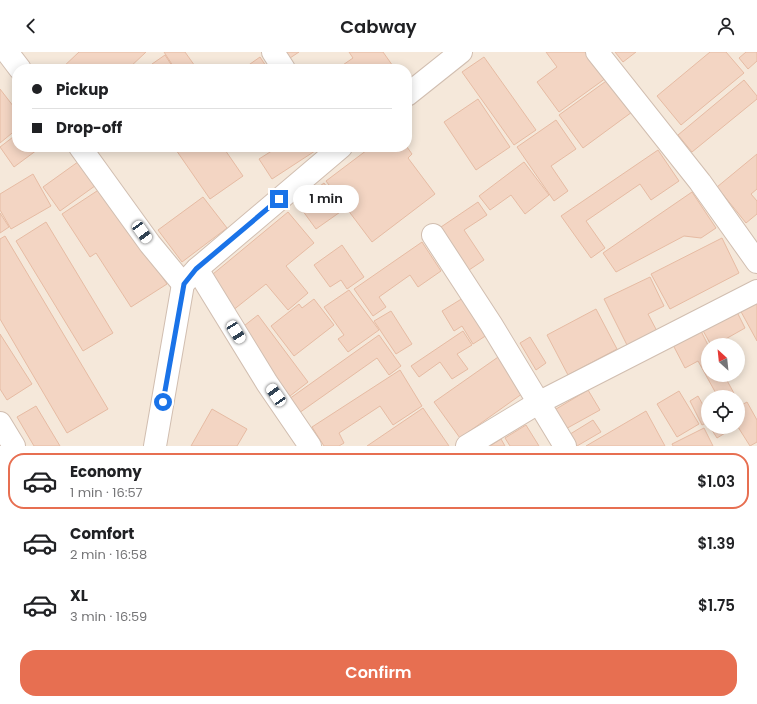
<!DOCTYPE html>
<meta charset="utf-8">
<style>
body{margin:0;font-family:Poppins,sans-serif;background:#f2f2f2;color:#202124;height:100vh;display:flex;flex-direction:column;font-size:15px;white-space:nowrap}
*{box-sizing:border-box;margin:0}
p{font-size:13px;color:#757577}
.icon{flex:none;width:22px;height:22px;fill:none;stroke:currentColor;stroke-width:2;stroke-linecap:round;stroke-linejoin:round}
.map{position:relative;height:394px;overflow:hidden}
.side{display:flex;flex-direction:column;background:#fff;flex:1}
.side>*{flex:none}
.guide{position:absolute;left:12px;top:12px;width:400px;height:88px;border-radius:16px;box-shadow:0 2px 10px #0003;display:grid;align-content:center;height:88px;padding:0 20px;background:#fff}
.needle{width:26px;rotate:333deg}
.fabs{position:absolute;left:701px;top:286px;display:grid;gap:8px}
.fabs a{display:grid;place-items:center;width:44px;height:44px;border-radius:50%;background:#fff;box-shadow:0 2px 10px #0003;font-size:20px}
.end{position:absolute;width:18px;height:18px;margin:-9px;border:5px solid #1a73e8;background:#fff;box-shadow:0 0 0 2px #fff}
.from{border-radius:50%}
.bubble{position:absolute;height:28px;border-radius:14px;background:#fff;box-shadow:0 2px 10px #0003;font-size:13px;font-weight:600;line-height:28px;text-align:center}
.car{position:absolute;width:12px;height:24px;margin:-12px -6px;border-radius:5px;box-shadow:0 0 3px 1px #0007;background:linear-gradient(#fff 24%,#345 0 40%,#fff 0 76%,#345 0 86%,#fff 0)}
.guide b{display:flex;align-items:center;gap:14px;height:38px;font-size:15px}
.guide b+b{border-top:1px solid #e0e0e0}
.guide i{width:10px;height:10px;background:#202124}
ul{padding:7px 0 0;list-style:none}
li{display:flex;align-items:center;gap:12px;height:56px;margin:0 8px 6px;padding:0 12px;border:2px solid transparent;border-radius:16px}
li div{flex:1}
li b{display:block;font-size:15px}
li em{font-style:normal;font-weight:600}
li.selected{border-color:#e76f51}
li>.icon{width:36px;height:36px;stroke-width:1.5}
.action{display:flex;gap:8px;margin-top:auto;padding:8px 20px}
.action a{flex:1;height:46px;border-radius:16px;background:#e76f51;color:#fff;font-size:16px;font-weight:600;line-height:46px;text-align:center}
header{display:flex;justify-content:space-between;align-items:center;height:52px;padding:0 20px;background:#fff;font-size:18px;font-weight:600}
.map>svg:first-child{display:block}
</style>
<header><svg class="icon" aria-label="back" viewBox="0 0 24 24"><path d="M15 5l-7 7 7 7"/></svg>Cabway<svg class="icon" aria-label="person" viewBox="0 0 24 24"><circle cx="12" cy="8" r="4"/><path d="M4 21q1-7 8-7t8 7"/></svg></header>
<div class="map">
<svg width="757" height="394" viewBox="0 0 757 394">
<rect width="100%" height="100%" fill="#fdf6ec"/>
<path fill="#f5e8da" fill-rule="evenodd" d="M0,0H757V394H0ZM17,17H407V95H17ZM708,293H738V323H708ZM708,345H738V375H708Z"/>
<g fill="#f3d5c3" stroke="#e6bba3">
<path d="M79,0H146L128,17H61Z"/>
<path d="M164,0H185L197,17H175Z"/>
<path d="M286,0H299L290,6Z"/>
<path d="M349,0H383L395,17H337L353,6Z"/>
<path d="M546,0H587L606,26L559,60L537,30L557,15Z"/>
<path d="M615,0H636L623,10Z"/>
<path d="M710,0H726L744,21L681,73L657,44Z"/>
<path d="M746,0H757V9L748,17L739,6Z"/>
<path d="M165,3L174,17H155L152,12Z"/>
<path d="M260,5L268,17H243Z"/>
<path d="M484,5L536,78L514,93L462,20Z"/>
<path d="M609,27L632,60L583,96L559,63Z"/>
<path d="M744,28L757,44V47L692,100L678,83Z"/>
<path d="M0,37L17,59V77L0,91Z"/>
<path d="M478,47L510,95L476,118L444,70Z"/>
<path d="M556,68L576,97L551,114L568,139L554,149L517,95Z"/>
<path d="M17,82V95H41L14,115L0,95Z"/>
<path d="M174,95H223L243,124L210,147Z"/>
<path d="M278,95H317L318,97L272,127L259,107Z"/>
<path d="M371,95H407L412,102L408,106L435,142L372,190L326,129Z"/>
<path d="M658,98L679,129L651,148L640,132L586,169L605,196L591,206L561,164Z"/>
<path d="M757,102V137L751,142L757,149V162L746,171L717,135Z"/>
<path d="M82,107L99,131L60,159L43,135Z"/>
<path d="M524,110L549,143L525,162L511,143L490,158L479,144Z"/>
<path d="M33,122L51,154L11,177L0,158V142Z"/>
<path d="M324,131L343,158L316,177L297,151Z"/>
<path d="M103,135L167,232L131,255L96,201L90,205L62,162Z"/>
<path d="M692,140L716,176L701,186L684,184L616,220L603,201Z"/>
<path d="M203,145L227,176L182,210L158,178Z"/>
<path d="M478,150L487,163L464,178L484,208L469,218L441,175Z"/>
<path d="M288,160L314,191L286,214L308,241L288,258L266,232L232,259L207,227Z"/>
<path d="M0,161L9,175L0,181Z"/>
<path d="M46,170L113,281L83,299L16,189Z"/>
<path d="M5,184L108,357L67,381L0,267V187Z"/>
<path d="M722,186L739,221L670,257L651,222Z"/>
<path d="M422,190L441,219L418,235L410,223L379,245L386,255L373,264L354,237Z"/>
<path d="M342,193L364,225L347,237L341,228L330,235L314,213Z"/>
<path d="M650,225L664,254L648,262L659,283L629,297L604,247Z"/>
<path d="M349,238L379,278L348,300L338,287L344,283L324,255Z"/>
<path d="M463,246L487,283L473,292L462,274L454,279L442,259Z"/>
<path d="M757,246V289L739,256Z"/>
<path d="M314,247L334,273L294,304L271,274L299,252L302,256Z"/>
<path d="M735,256L745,276L715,293H711L701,275Z"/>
<path d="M596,257L617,297L568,323L547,283Z"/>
<path d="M391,259L412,292L396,302L374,269Z"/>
<path d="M258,263L308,330L290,344L240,277Z"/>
<path d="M700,277L708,293V323H724L736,345H718L698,309L685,316L672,291Z"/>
<path d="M463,279L472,293L457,302L468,317L452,327L440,310L419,325L411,314Z"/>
<path d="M0,282L32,332L7,348L0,337Z"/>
<path d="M379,283L401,314L389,323L377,306L299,361L289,347Z"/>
<path d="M530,285L546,311L536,318L520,291Z"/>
<path d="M501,303L526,339L460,386L434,350Z"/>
<path d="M400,318L422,354L393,373L380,354L339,381L344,391L339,394H324L312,375Z"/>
<path d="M588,338L600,358L562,379L551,360Z"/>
<path d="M679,339L699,372L677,385L657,352Z"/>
<path d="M698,344L703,353L708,351V370L702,373L690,349Z"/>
<path d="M747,350L757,368V390L750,394L738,375V355Z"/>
<path d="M36,354L60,394H34L17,365Z"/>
<path d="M423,356L449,394H367Z"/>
<path d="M212,357L247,377L237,394H191Z"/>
<path d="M646,359L665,394H586Z"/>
<path d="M593,368L601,380L577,394H573L567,384Z"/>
<path d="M526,373L539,394H510L505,386Z"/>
<path d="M710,375H735L717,386Z"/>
<path d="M704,376L713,394H673L672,392Z"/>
<path d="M501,387L505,394H490Z"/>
</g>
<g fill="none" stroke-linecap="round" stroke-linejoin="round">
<g stroke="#d1beb0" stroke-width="24">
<g id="minor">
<path d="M7,0L20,17"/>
<path d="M273,0L284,17"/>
<path d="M597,0L700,130L757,210"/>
<path d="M80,95L150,192L183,232"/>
<path d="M433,183L491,272L565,394"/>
<path d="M197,217L267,331L310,394"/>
<path d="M0,371L14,394"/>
<path d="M467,394L538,351L757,239"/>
</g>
</g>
<g stroke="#d1beb0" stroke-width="24">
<g id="tertiary">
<path d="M407,43L461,0"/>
<path d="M155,394L183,232L197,217L341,95"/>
</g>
</g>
<use href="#minor" stroke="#fff" stroke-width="22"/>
<use href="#tertiary" stroke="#fff" stroke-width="22"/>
</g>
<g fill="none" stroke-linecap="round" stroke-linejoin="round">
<path stroke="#1a73e8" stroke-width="5" d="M163,350L184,232L196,217L279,147"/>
</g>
</svg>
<div class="fabs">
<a><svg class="needle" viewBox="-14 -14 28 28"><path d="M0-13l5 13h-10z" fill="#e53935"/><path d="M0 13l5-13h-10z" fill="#757577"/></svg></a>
<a><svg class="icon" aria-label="locate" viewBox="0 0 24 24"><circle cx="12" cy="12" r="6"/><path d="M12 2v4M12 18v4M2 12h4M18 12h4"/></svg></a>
</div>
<i class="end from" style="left:163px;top:350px"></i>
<i class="end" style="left:279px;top:147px"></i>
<div class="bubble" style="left:293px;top:133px;width:66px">1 min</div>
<i class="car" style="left:142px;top:180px;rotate:144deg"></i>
<i class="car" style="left:236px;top:280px;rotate:148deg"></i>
<i class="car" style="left:276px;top:343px;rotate:325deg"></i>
<div class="guide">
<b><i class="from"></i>Pickup</b>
<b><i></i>Drop-off</b>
</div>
</div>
<section class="side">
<ul>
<li class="selected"><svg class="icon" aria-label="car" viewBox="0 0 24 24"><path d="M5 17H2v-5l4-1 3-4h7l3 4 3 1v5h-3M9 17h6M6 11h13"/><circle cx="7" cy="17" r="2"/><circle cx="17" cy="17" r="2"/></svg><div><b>Economy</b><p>1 min · 16:57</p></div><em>$1.03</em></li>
<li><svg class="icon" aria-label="car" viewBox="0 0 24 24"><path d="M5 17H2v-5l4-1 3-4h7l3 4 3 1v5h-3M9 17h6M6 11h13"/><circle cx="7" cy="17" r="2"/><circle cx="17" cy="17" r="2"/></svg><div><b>Comfort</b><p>2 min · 16:58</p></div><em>$1.39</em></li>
<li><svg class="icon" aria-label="car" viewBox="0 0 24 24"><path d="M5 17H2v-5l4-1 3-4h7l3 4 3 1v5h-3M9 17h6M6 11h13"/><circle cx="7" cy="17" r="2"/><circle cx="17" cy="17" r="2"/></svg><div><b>XL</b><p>3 min · 16:59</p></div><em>$1.75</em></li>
</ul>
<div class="action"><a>Confirm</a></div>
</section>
